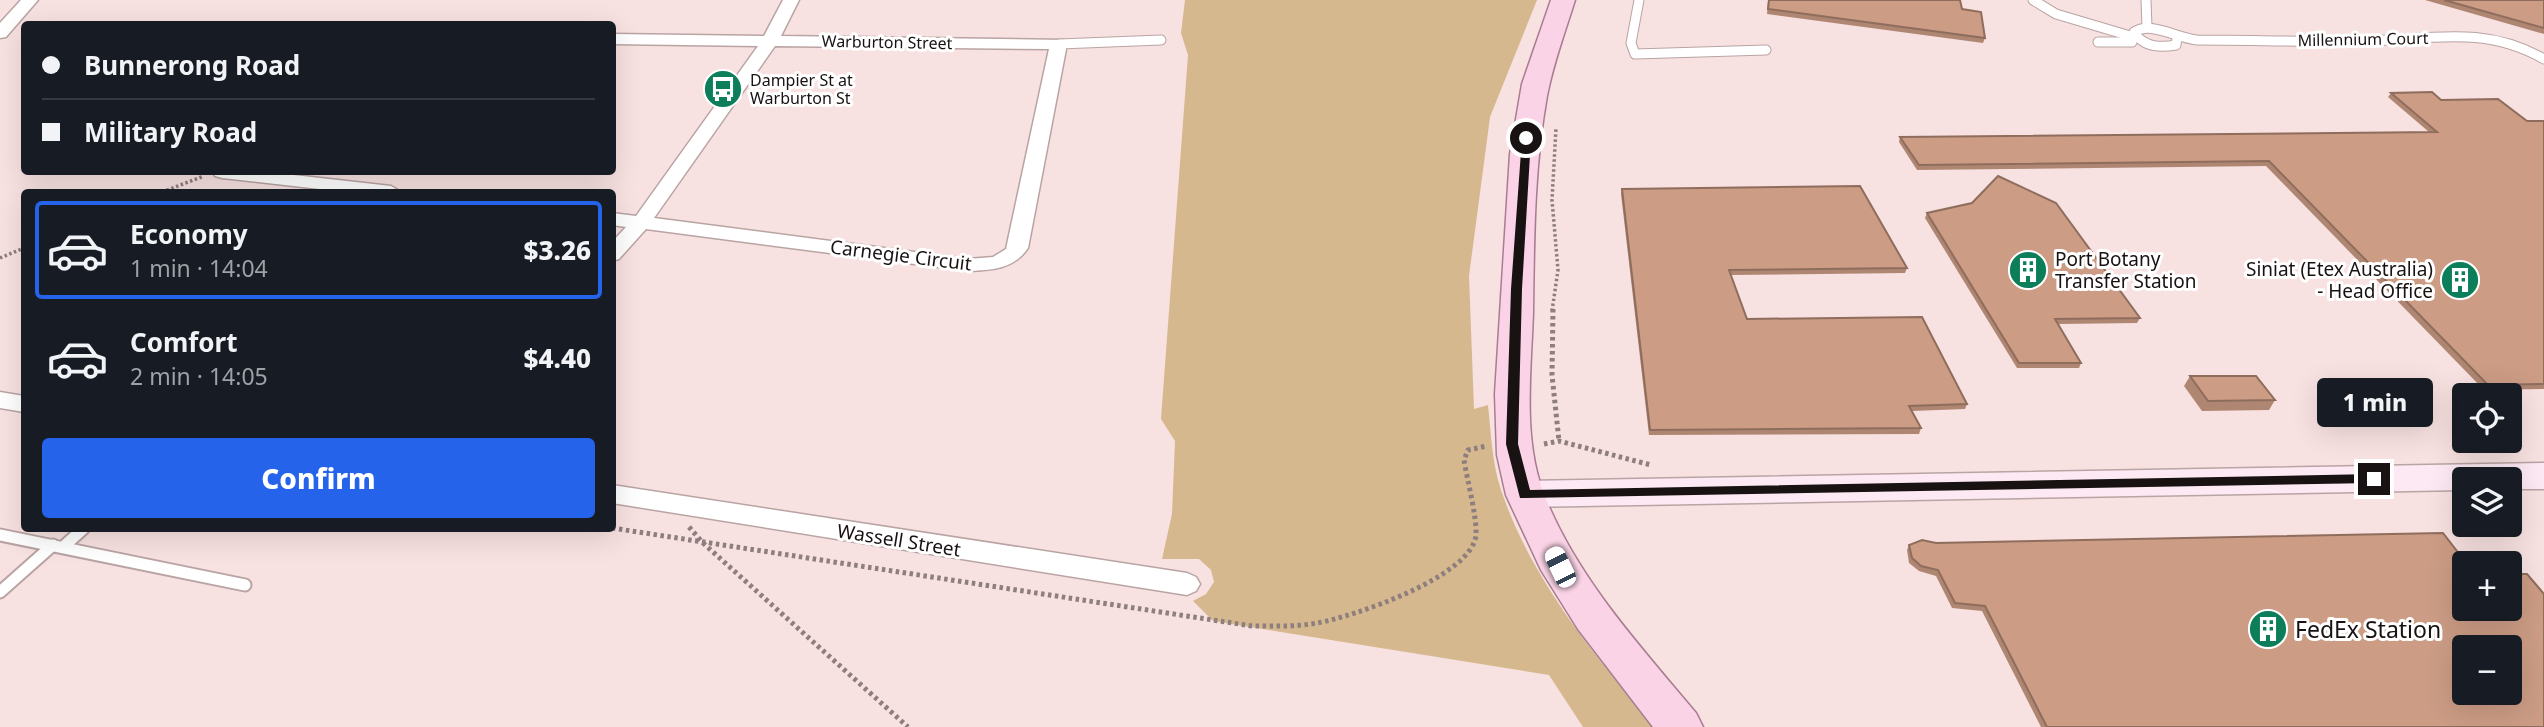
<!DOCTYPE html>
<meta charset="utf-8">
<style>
body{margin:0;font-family:"Noto Sans",sans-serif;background:#20242c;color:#f1f3f6;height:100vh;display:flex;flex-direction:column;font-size:26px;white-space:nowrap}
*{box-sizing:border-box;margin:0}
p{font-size:23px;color:#9ea1a6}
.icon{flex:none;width:38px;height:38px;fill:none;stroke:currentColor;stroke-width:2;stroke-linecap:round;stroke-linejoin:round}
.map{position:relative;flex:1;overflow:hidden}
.sheet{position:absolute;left:21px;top:189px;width:595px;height:343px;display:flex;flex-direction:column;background:#171b24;border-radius:7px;box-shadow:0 7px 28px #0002}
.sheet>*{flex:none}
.top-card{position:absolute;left:21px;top:21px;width:595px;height:154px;border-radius:7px;box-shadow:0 7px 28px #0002;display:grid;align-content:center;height:154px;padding:0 21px;background:#171b24}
.tools{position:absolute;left:2452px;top:383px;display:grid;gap:14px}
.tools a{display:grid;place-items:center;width:70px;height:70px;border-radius:7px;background:#171b24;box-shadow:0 7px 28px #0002;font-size:35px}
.end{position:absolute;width:32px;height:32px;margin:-16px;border:9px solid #191212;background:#fff;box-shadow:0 0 0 4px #fff}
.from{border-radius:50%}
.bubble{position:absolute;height:49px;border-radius:7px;background:#171b24;box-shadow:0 7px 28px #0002;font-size:23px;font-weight:800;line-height:49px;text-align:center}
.car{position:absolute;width:21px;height:42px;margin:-21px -10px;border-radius:9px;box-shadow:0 0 5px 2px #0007;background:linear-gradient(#fff 24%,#345 0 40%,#fff 0 76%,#345 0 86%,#fff 0)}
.top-card b{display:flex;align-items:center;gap:24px;height:66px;font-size:26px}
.top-card b+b{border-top:2px solid #363941}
.top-card i{width:18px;height:18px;background:#f1f3f6}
ul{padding:12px 0 0;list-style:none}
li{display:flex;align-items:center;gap:21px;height:98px;margin:0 14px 10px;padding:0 7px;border:4px solid transparent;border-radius:7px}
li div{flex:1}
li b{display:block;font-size:26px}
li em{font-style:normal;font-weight:800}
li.on{border-color:#2563eb}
li>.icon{width:63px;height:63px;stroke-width:1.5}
.button{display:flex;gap:14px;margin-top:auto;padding:14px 21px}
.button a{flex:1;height:80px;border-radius:7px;background:#2563eb;color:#fff;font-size:28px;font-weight:800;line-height:80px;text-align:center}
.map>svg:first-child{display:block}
</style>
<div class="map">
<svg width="2544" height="727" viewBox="0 0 2544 727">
<rect width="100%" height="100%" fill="#f8e1e1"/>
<path fill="#d5b88e" d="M1185,0H1537L1490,117L1469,276L1474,409L1488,405C1491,433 1492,463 1501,490C1532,581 1594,655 1655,727H1583L1549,675L1213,621L1193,601L1206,594L1214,582L1211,570L1199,559H1162L1172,514L1175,441L1161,419L1188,55L1181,33Z"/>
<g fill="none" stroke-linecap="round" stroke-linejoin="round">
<g stroke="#b9a4a3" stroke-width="11">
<g id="lane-far1">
<path d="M1639,0L1631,43L1635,54L1766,50"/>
<path d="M2033,0L2056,14L2137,38"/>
<path d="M2146,0L2147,27"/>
<path d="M2177,38L2176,45C2160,48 2143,47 2134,32C2152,21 2176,38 2197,40C2252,40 2307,42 2362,41C2428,40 2483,24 2544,59"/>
<path d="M2098,42H2132"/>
<path d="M1059,44L1161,40"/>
</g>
</g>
<g stroke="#b9a4a3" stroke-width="15">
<g id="lane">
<path d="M0,535L245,585"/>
<path d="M63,547L84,528"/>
<path d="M0,592L53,545"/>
</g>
</g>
<g stroke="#b9a4a3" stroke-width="3">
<g id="street">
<path d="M21,0H38L6,37L0,38V23Z"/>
<path d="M783,0H799L781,36L1065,40L1067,44L1028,248C1014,269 992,270 968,271L646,229L619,259L612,261V242L626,227L612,225V213L636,216L758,46L612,44V34L764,36ZM775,46L1049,49L1006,249L993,257L968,259L654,218Z"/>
<path d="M213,172H267L391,186L401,192H346L222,178L215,176Z"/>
<path d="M0,392L24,396V412L0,408Z"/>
<path d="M612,485L1187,573L1196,577L1200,584L1196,591L1187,595L612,503Z"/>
</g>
</g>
<g stroke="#b9a4a3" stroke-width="3">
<path id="secondary" d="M2544,463V489H2510V480H2464V490L1525,507L1513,503L1508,494L1513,485L1525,481Z"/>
</g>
<g stroke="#a97d91" stroke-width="3">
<path id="primary" d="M1551,0H1575C1565,32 1553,64 1547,96C1534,168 1534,241 1533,313C1531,373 1522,440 1545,497C1578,579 1640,646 1696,713L1703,727H1653L1578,629L1541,570L1506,495L1497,455L1495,394L1510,154L1522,84Z"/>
</g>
<g stroke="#8e7e7e" stroke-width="3.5" stroke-dasharray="2.5 2.5" stroke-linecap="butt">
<path d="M162,192L204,176"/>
<path d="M0,258L24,248"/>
<path d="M1552,311L1558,270L1552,200L1556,128"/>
</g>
<g stroke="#8e7e7e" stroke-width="5" stroke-dasharray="3.5 3.5" stroke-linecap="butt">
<path d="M1553,309L1552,375L1559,441"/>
<path d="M1544,444L1559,441L1651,465"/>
<path d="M689,527L703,543L908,727"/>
<path d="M612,528L1252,626C1274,626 1295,627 1317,623C1352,617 1472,577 1476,535C1477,517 1467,479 1464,460L1468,450L1487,446"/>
</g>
<use href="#lane-far1" stroke="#fff" stroke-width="9"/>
<use href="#lane" stroke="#fff" stroke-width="11"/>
<use href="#street" fill="#fff" fill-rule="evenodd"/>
<use href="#secondary" fill="#fde9f3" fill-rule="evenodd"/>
<use href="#primary" fill="#fad4e6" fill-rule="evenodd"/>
</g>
<g fill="#af8672">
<path d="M1768,0H1960L1962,9L1985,38L1983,43L1767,14Z"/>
<path d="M2425,0H2544V34Z"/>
<path d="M2391,93L2441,100L2527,121H2544V389L2484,390L2266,166L1917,170L1899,142L1900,137L2429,132L2388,97Z"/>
<path d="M1622,189L1907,268L1905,273L1731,275L1747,319L1967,404L1965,409L1912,411L1921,428L1919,434L1649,435L1621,194Z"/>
<path d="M1972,203L2140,318L2137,323L2058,324L2081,363L2079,368H2017L1925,218L1927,213Z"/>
<path d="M2190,376L2275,400L2269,410L2202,411L2184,386Z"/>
<path d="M1909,545L2544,727H2041L1982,611L1952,608L1936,576L1919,571L1909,563L1907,550Z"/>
</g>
<g fill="#cc9c85" stroke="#8f6d5d" stroke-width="2" fill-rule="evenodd">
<path d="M1769,0H1960L1962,9L1981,12L1985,38L1768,9Z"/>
<path d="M2444,0H2544V28Z"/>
<path d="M2432,92L2441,100L2498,99L2527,121H2544V384L2488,385L2269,161L1919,165L1900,137L2437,132L2391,93Z"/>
<path d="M1998,176L2056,203L2140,318L2055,319L2081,363H2019L1927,213L1972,203Z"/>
<path d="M1860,186L1907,268L1729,270L1747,319L1922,317L1967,404L1909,406L1921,428L1650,430L1622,189Z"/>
<path d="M2190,376H2256L2275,400L2208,401Z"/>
<path d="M2443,533L2467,564H2464V609H2510V574H2527L2544,594V727H2047L1985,606L1955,603L1938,570L1921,566L1912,558L1909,545L1922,540L1936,543ZM2464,648H2510V693H2464Z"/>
</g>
<path fill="#191212" d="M1526,135L1531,138L1522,289L1518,444L1530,490L2374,474L2380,479L2374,483L1520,498L1506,444L1511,289L1522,138Z"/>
<defs>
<g id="bus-disc" transform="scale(2.0125)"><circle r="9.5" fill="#0c7e5a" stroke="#fff"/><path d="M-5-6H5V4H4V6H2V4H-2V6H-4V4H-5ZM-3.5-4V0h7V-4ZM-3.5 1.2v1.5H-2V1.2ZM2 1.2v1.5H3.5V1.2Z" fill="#fff"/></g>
<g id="building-disc" transform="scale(2.0125)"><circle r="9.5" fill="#0c7e5a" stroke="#fff"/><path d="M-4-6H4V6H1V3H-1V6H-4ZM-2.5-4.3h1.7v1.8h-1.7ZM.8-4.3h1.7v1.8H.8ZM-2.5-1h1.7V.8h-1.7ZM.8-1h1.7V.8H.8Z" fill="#fff"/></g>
</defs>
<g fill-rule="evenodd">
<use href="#bus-disc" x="723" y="89"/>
<use href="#building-disc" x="2028" y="270"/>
<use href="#building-disc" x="2460" y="280"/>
<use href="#building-disc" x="2268" y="629"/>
</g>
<g text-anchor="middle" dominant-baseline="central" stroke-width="6" stroke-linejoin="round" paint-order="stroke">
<g font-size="16" fill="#191212" stroke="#fff">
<text transform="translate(2363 39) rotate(-1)">Millennium Court</text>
<text transform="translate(887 42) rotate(1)">Warburton Street</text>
</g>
<g font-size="16" fill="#191212" stroke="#fff" text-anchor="start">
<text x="750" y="80">Dampier St at<tspan x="750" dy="18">Warburton St</tspan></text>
</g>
<g font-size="19" fill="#191212" stroke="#fff">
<text transform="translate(901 255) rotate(7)">Carnegie Circuit</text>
<text transform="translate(899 540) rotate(9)">Wassell Street</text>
</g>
<g font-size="19" fill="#191212" stroke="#fff" text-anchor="start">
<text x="2055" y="259">Port Botany<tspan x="2055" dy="22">Transfer Station</tspan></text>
<text x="2433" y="269" text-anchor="end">Siniat (Etex Australia)<tspan x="2433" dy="22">- Head Office</tspan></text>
</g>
<g font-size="23" fill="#191212" stroke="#fff" text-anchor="start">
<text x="2295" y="629">FedEx Station</text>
</g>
</g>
</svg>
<div class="tools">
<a><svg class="icon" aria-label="locate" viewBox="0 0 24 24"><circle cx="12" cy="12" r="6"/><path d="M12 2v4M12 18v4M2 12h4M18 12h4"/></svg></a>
<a><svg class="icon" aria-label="layers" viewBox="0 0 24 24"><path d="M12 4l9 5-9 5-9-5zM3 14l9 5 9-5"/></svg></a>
<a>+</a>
<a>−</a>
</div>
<i class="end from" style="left:1526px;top:138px"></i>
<i class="end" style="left:2374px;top:479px"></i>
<div class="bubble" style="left:2317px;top:378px;width:116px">1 min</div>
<i class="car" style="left:1560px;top:567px;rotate:334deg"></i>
<div class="top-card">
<b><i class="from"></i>Bunnerong Road</b>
<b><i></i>Military Road</b>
</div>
<section class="sheet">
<ul>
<li class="on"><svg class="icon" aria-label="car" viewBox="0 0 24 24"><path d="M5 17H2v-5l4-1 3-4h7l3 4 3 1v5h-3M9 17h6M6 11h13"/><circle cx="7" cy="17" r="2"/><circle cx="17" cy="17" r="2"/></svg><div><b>Economy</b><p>1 min · 14:04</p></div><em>$3.26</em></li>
<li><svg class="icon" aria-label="car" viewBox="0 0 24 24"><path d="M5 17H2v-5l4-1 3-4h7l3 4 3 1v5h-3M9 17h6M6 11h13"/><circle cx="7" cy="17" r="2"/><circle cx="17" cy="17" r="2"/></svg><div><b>Comfort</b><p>2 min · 14:05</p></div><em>$4.40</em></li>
</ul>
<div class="button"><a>Confirm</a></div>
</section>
</div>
